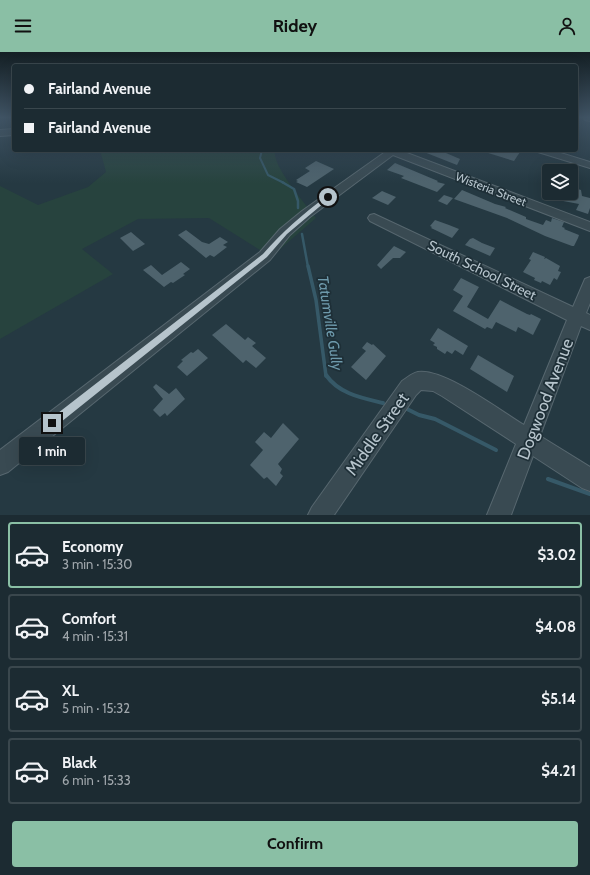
<!DOCTYPE html>
<meta charset="utf-8">
<style>
body{margin:0;font-family:Cabin,sans-serif;background:#29373e;color:#f1f3f6;height:100vh;display:flex;flex-direction:column;font-size:15px;white-space:nowrap}
*{box-sizing:border-box;margin:0}
p{font-size:13px;color:#a0a7ac}
.icon{flex:none;width:22px;height:22px;fill:none;stroke:currentColor;stroke-width:2;stroke-linecap:round;stroke-linejoin:round}
.map{position:relative;height:463px;overflow:hidden}
.panel{display:flex;flex-direction:column;background:#1c2b32;flex:1}
.panel>*{flex:none}
.hud{position:absolute;left:12px;top:12px;width:566px;height:88px;border-radius:4px;box-shadow:0 4px 16px #0002,0 0 0 1px #3a474d;display:grid;align-content:center;height:88px;padding:0 12px;background:#1c2b32}
.tools{position:absolute;left:542px;top:112px;display:grid;gap:8px}
.tools a{display:grid;place-items:center;width:36px;height:36px;border-radius:4px;background:#1c2b32;box-shadow:0 4px 16px #0002,0 0 0 1px #3a474d;font-size:20px}
.end{position:absolute;width:18px;height:18px;margin:-9px;border:5px solid #b6c4cc;background:#111;box-shadow:0 0 0 2px #111}
.from{border-radius:50%}
.bubble{position:absolute;height:28px;border-radius:4px;background:#1c2b32;box-shadow:0 4px 16px #0002,0 0 0 1px #3a474d;font-size:13px;font-weight:700;line-height:28px;text-align:center}
.hud b{display:flex;align-items:center;gap:14px;height:38px;font-size:15px}
.hud b+b{border-top:1px solid #3a474d}
.hud i{width:10px;height:10px;background:#f1f3f6}
ul{padding:7px 0 0;list-style:none}
li{display:flex;align-items:center;gap:12px;height:66px;margin:0 8px 6px;padding:0 4px;border:2px solid #3a474d;border-radius:4px}
li div{flex:1}
li b{display:block;font-size:15px}
li em{font-style:normal;font-weight:700}
li.current{border-color:#8abfa5}
li>.icon{width:36px;height:36px;stroke-width:1.5}
.cta{display:flex;gap:8px;margin-top:auto;padding:8px 12px}
.cta a{flex:1;height:46px;border-radius:4px;background:#8abfa5;color:#111;font-size:16px;font-weight:700;line-height:46px;text-align:center}
header{display:flex;justify-content:space-between;align-items:center;height:52px;padding:0 12px;background:#8abfa5;color:#111;font-size:18px;font-weight:700}
.map>svg:first-child{display:block}
</style>
<header><svg class="icon" aria-label="menu" viewBox="0 0 24 24"><path d="M4 6h16M4 12h16M4 18h16"/></svg>Ridey<svg class="icon" aria-label="person" viewBox="0 0 24 24"><circle cx="12" cy="8" r="4"/><path d="M4 21q1-7 8-7t8 7"/></svg></header>
<div class="map">
<svg width="590" height="463" viewBox="0 0 590 463">
<rect width="100%" height="100%" fill="#253942"/>
<path fill="#27433e" d="M100,98H275C271,113 306,153 316,166L271,205L209,166L138,167L82,197L113,222L0,287V134L38,153L88,135L106,120Z"/>
<g fill="none" stroke-linecap="round" stroke-linejoin="round">
<path stroke="#365968" stroke-width="2" d="M262,98L260,106L268,123L284,131"/>
<g stroke="#365968" stroke-width="2.5">
<path d="M282,130L294,137L298,149V156"/>
<path d="M302,182L308,215"/>
</g>
<path stroke="#365968" stroke-width="3.5" d="M308,214L316,248L326,324"/>
<g stroke="#365968" stroke-width="4">
<path d="M326,323C339,342 362,346 383,351"/>
<path d="M407,357L419,363L435,367L496,398"/>
<path d="M548,427L590,442"/>
</g>
</g>
<g fill="#4e636d">
<path d="M419,98H439L460,107L457,113Z"/>
<path d="M485,98H512L520,100L514,109L485,100Z"/>
<path d="M316,109L334,117L307,135L296,130L298,129L296,128L310,119L305,116Z"/>
<path d="M395,111L438,129L437,130L445,132L437,140L401,126L404,124L387,118Z"/>
<path d="M571,135L581,138L582,144L590,146V156L588,162L576,158L579,152L542,145L543,141H571Z"/>
<path d="M462,138L495,152L506,155L505,156L526,165V167L543,173L546,168L551,170L552,166L564,170L562,175L565,176L564,177L579,183L578,186L574,194H572L545,184L507,166L454,147Z"/>
<path d="M382,139L396,145L388,153L372,146Z"/>
<path d="M444,143L453,146L447,153L438,149Z"/>
<path d="M435,168L449,173L459,177L452,186L431,176L432,175L430,174Z"/>
<path d="M186,178L202,190L209,192L220,185L228,190L223,193L227,195L214,205L210,203L206,206L178,183Z"/>
<path d="M131,180L145,192L133,199L120,186Z"/>
<path d="M473,186L482,191L495,196L490,204L465,193L470,187Z"/>
<path d="M394,194L406,200L400,206H393L381,217L377,213Z"/>
<path d="M533,200L545,205L544,207L546,206L560,214L558,219L561,220L557,228L554,226L550,233L542,229L541,231L534,228L535,226L523,220L531,208L529,207Z"/>
<path d="M181,210L190,217L183,222L185,223L173,231L171,230L164,235L143,218L151,213L162,223Z"/>
<path d="M461,226L479,235L467,255L488,267L500,248L527,262L530,263L531,262L541,267L533,283L518,275L516,280L496,270L492,277L487,275L485,277L453,259L463,244L453,238Z"/>
<path d="M226,272L245,288L248,285L256,291L252,294L266,306L256,316L246,308L243,311L212,283Z"/>
<path d="M438,276L468,294L463,303L455,298L452,302L447,299L445,302L437,297V295L433,293L435,291L430,288Z"/>
<path d="M367,290L372,293L373,292L386,304L366,328L351,315L366,299L362,296Z"/>
<path d="M198,297L208,306L187,324L177,315L183,309L181,308L191,300L193,301Z"/>
<path d="M478,303L514,324L507,340L470,317Z"/>
<path d="M156,332L169,342L176,336L185,347L167,364L165,361L160,365L153,358L163,347L153,335Z"/>
<path d="M283,371L299,387L278,412L282,417L280,421L283,424L276,434L267,425L264,427L250,413L263,398L255,390L264,380L271,386Z"/>
</g>
<g fill="none" stroke-linecap="round" stroke-linejoin="round">
<g stroke="#57676f" stroke-width="2">
<g id="minor">
<path d="M584,66H590V69L585,68Z"/>
<path d="M14,77V83L0,84V78Z"/>
<path d="M388,98H399L590,170V179L393,103L310,165L290,183L270,208L8,420L0,423V398L260,200L280,177L302,159Z"/>
<path d="M536,98H551L590,110V116L538,100Z"/>
<path d="M374,162L573,255L585,227L590,225V251L586,261L590,263V278L581,274L540,384L590,415V439L582,436L533,404L511,463H487L516,392L442,344L433,339L421,338L416,343L334,463H308L312,455L402,329C407,326 412,321 418,320C444,316 501,359 524,373L567,268L370,169L368,166L370,163Z"/>
</g>
</g>
<use href="#minor" fill="#394a52" fill-rule="evenodd"/>
</g>
<linearGradient id="sky" x2="0" y2="1"><stop stop-color="#141f24"/><stop offset="0.5" stop-color="#405465"/><stop offset="1" stop-color="#405465" stop-opacity="0"/></linearGradient>
<rect width="590" height="131" fill="url(#sky)"/>
<path fill="#b6c4cc" d="M327,144L331,145L287,182L267,205L56,374L52,375L49,374L48,371L49,368L263,202C282,180 303,162 327,144Z"/>
<g text-anchor="middle" dominant-baseline="central" stroke-width="3.5" stroke-linejoin="round" paint-order="stroke">
<g font-size="12" fill="#b6c4cc" stroke="#1e2f37">
<text transform="translate(491 137) rotate(21)">Wisteria Street</text>
</g>
<g font-size="14" fill="#b6c4cc" stroke="#1e2f37">
<text transform="translate(482 218) rotate(26)">South School Street</text>
</g>
<g font-size="15" font-style="italic" fill="#6e9aac" stroke="#1e2f37">
<text transform="translate(330 271) rotate(81)">Tatumville Gully</text>
</g>
<g font-size="17" fill="#b6c4cc" stroke="#1e2f37">
<text transform="translate(545 347) rotate(-69)">Dogwood Avenue</text>
<text transform="translate(377 382) rotate(-55)">Middle Street</text>
</g>
</g>
</svg>
<div class="tools">
<a><svg class="icon" aria-label="layers" viewBox="0 0 24 24"><path d="M12 4l9 5-9 5-9-5zM3 14l9 5 9-5"/></svg></a>
</div>
<i class="end from" style="left:328px;top:145px"></i>
<i class="end" style="left:52px;top:371px"></i>
<div class="bubble" style="left:19px;top:385px;width:66px">1 min</div>
<div class="hud">
<b><i class="from"></i>Fairland Avenue</b>
<b><i></i>Fairland Avenue</b>
</div>
</div>
<section class="panel">
<ul>
<li class="current"><svg class="icon" aria-label="car" viewBox="0 0 24 24"><path d="M5 17H2v-5l4-1 3-4h7l3 4 3 1v5h-3M9 17h6M6 11h13"/><circle cx="7" cy="17" r="2"/><circle cx="17" cy="17" r="2"/></svg><div><b>Economy</b><p>3 min · 15:30</p></div><em>$3.02</em></li>
<li><svg class="icon" aria-label="car" viewBox="0 0 24 24"><path d="M5 17H2v-5l4-1 3-4h7l3 4 3 1v5h-3M9 17h6M6 11h13"/><circle cx="7" cy="17" r="2"/><circle cx="17" cy="17" r="2"/></svg><div><b>Comfort</b><p>4 min · 15:31</p></div><em>$4.08</em></li>
<li><svg class="icon" aria-label="car" viewBox="0 0 24 24"><path d="M5 17H2v-5l4-1 3-4h7l3 4 3 1v5h-3M9 17h6M6 11h13"/><circle cx="7" cy="17" r="2"/><circle cx="17" cy="17" r="2"/></svg><div><b>XL</b><p>5 min · 15:32</p></div><em>$5.14</em></li>
<li><svg class="icon" aria-label="car" viewBox="0 0 24 24"><path d="M5 17H2v-5l4-1 3-4h7l3 4 3 1v5h-3M9 17h6M6 11h13"/><circle cx="7" cy="17" r="2"/><circle cx="17" cy="17" r="2"/></svg><div><b>Black</b><p>6 min · 15:33</p></div><em>$4.21</em></li>
</ul>
<div class="cta"><a>Confirm</a></div>
</section>
